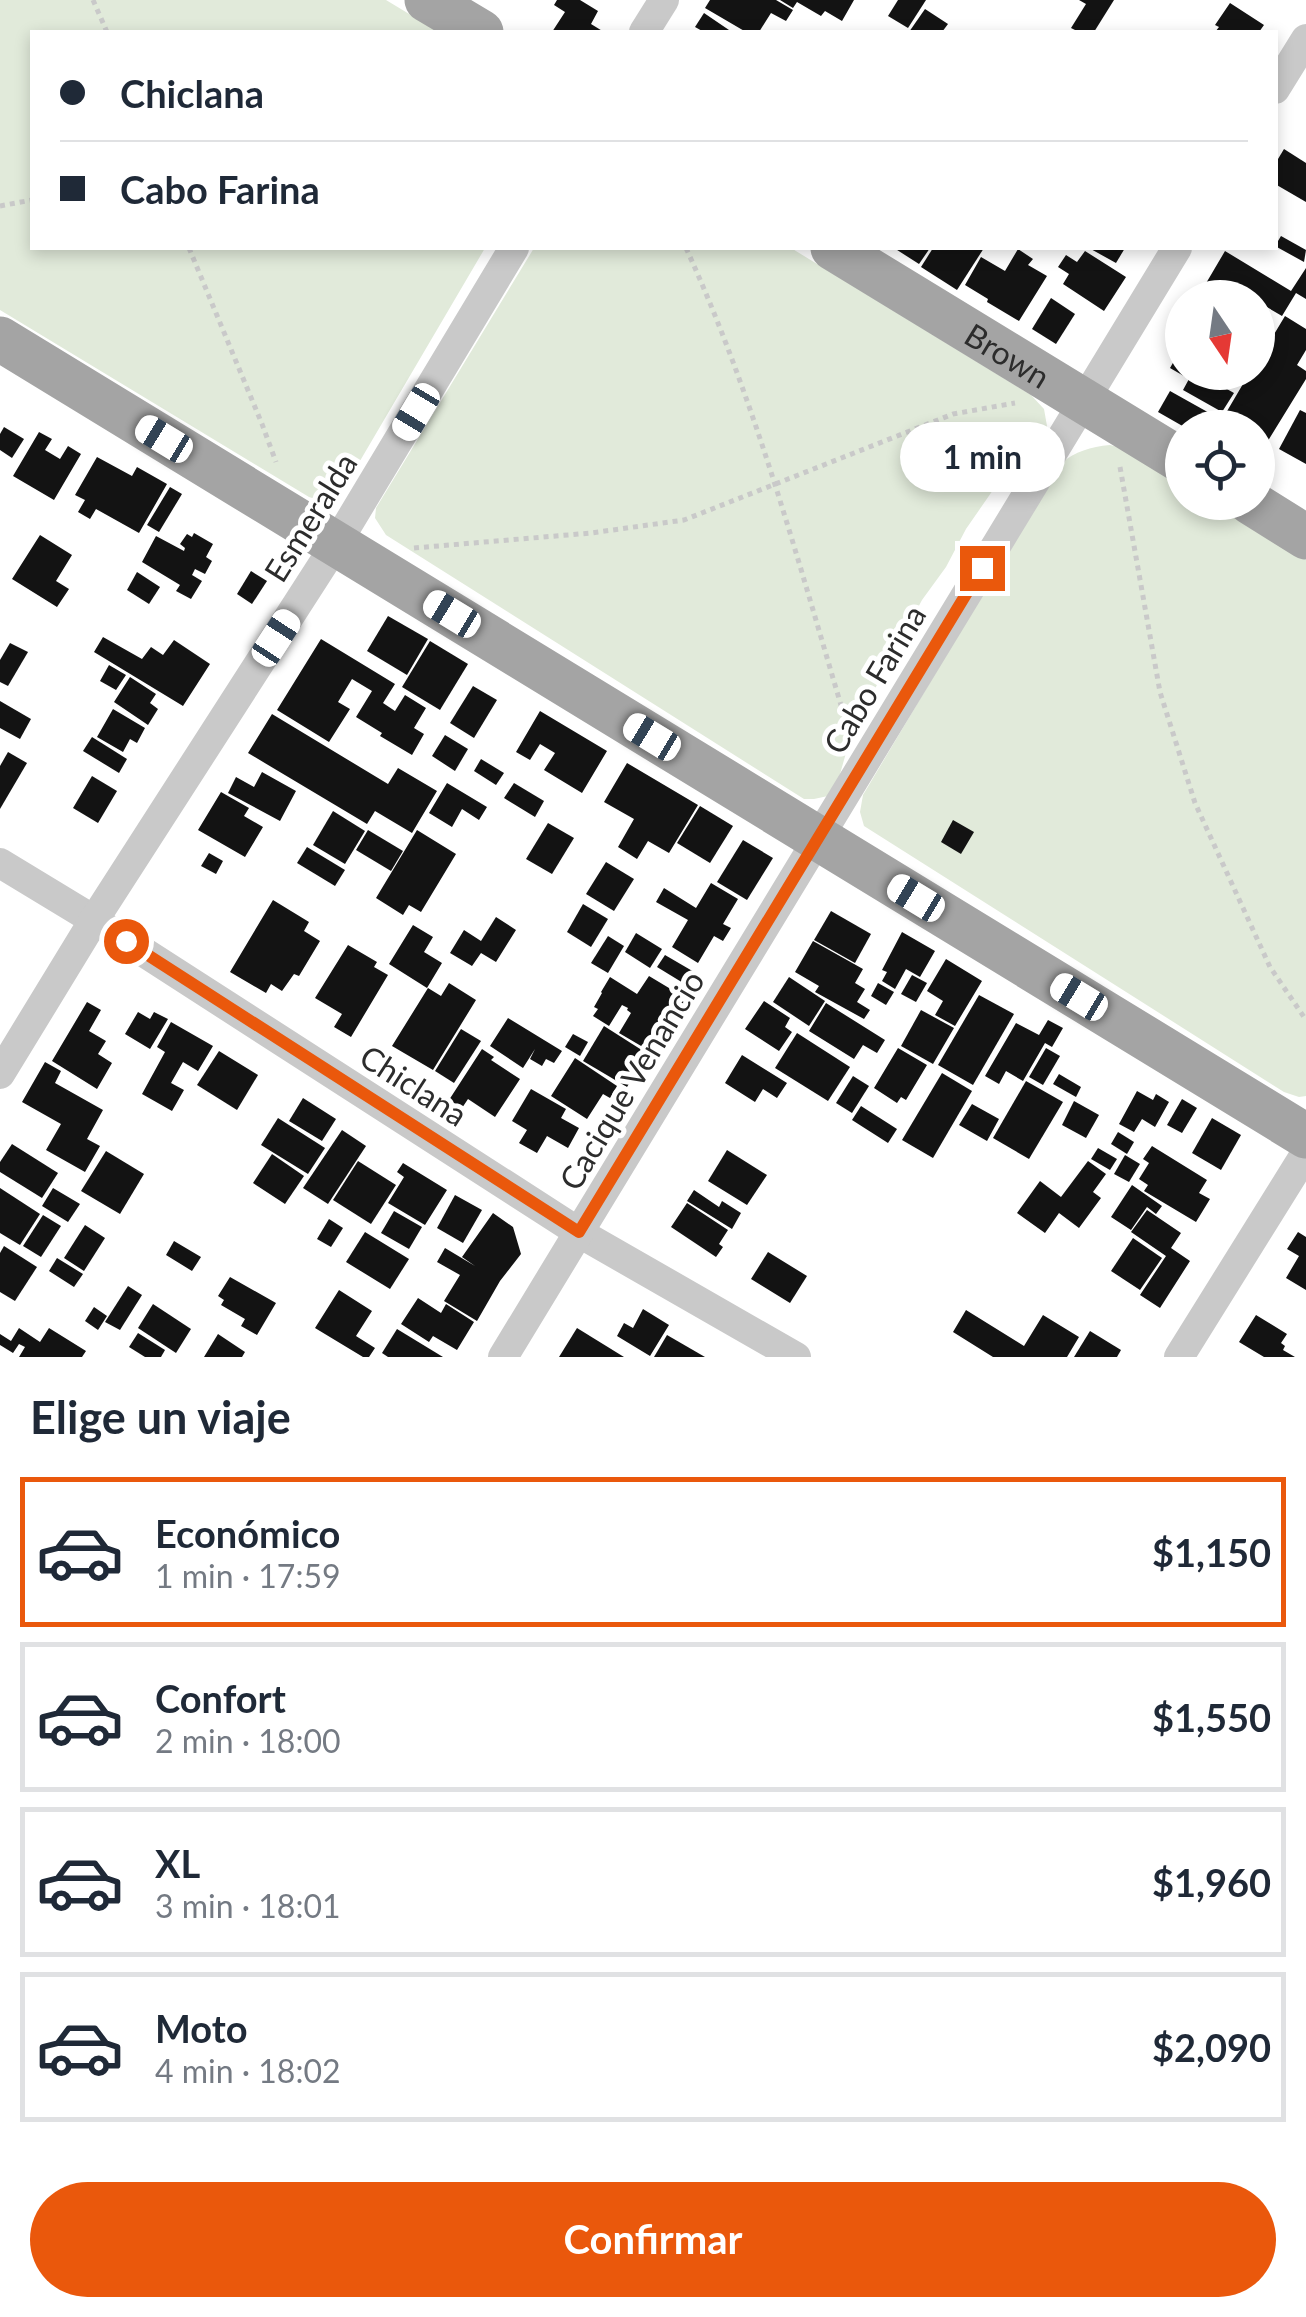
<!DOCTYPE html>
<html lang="es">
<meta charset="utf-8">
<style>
body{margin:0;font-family:Lato,sans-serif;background:#f6f6f7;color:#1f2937;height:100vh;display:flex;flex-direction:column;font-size:38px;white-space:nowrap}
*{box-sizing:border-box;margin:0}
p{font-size:32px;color:#747a83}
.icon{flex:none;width:55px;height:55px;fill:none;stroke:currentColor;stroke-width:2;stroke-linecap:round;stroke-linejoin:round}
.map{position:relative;height:1357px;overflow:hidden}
.details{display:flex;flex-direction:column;background:#fff;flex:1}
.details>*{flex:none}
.guide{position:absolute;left:30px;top:30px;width:1248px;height:220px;border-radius:0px;box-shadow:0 5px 15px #0003;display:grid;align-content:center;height:220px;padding:0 30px;background:#fff}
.needle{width:65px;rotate:167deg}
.buttons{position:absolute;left:1165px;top:280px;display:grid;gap:20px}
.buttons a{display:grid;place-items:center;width:110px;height:110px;border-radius:50%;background:#fff;box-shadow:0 5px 15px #0003;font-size:50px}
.end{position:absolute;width:45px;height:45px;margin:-22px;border:12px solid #ea580c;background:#fff;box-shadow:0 0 0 5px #fff}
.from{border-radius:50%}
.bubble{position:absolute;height:70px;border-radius:35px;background:#fff;box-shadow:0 5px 15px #0003;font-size:32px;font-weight:700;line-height:70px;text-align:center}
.car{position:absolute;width:30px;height:60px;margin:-30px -15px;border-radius:12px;box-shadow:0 0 8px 2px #0007;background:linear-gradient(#fff 24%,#345 0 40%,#fff 0 76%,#345 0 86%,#fff 0)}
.guide b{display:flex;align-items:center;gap:35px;height:95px;font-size:38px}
.guide b+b{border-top:2px solid #e0e1e3}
.guide i{width:25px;height:25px;background:#1f2937}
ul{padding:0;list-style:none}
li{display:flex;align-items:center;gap:30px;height:150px;margin:0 20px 15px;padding:0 10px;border:5px solid #e0e1e3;border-radius:0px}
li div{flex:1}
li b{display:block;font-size:38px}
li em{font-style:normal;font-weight:700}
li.active{border-color:#ea580c}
li>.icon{width:90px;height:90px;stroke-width:1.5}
h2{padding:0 30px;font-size:45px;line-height:120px}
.button{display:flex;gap:20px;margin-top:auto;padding:20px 30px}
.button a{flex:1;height:115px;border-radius:60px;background:#ea580c;color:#fff;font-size:40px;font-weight:700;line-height:115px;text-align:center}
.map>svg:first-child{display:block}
</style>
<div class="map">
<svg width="1306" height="1357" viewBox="0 0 1306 1357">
<rect width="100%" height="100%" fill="#fff"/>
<g fill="#e1eada">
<path d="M0,0H386L439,32H32V248H485L347,483C337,496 326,503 309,497L0,310Z"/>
<path d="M534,248H791L1031,395L1044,409L1047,426L1040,441L993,490L966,529L946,567L922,600L852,732L838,781L828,796L814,799H804L386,535L375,518L376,508Z"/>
<path d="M1110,445L1122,448L1182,485V502L1212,503L1306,560V1096L1299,1097L1284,1092L864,826L860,812L863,795L1060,464C1076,451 1090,447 1110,445Z"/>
</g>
<g fill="#131313">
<path d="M557,0H580L598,11L591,24L604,32H552L565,12L554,5Z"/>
<path d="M710,0H776L793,10L786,21L771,13L759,32H746L705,8Z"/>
<path d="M780,0H854L842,21L825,11L821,16L797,2L793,8Z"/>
<path d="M898,0H926L908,28L888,16Z"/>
<path d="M1079,0H1114L1094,32H1079L1071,28L1086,4Z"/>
<path d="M1230,3L1264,25L1259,32H1215L1219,27L1215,25Z"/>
<path d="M925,9L948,24L942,32H909Z"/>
<path d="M704,13L729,30L728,32H704L695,27Z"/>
<path d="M1284,149L1306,163V202L1275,184V164Z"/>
<path d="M1281,236L1306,250L1304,262L1275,246Z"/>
<path d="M894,248H930L919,264Z"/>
<path d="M933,248H984L957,290L921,267Z"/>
<path d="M1089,248H1125L1116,263Z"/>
<path d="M1018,249L1033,259L1028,265L1047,276L1019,321L987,302L988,299L965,285L981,257L1005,271Z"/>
<path d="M1085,251L1126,277L1104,311L1063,284L1069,274L1058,267L1066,255L1077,262Z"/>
<path d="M1225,251L1291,291L1306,268V299L1296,293L1282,316L1260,303L1258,307V298H1226L1205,285Z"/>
<path d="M1051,298L1075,314L1056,344L1032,329Z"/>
<path d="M1285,316L1306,329V350L1297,365L1306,371V379L1266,444L1258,439V428H1239L1223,418L1250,372H1258V361Z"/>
<path d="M1182,347V372H1204L1202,375L1234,393L1222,412L1183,390L1189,379L1170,368Z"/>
<path d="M1170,391L1229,424L1227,428H1186L1158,412Z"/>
<path d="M1300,410L1306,413V464L1279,449Z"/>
<path d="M4,427L24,439L12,458L0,450V434Z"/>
<path d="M39,432L52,439L45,450L60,459L68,446L81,454L54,500L13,476Z"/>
<path d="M97,457L132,476L137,467L167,484L139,533L96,509L90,519L78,512L85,500L75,495Z"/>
<path d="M170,487L182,494L159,532L147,525Z"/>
<path d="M194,533L213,544L206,557L212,561L205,574L195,569L192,575L202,581L191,599L176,591L180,585L142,562L156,536L184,551L185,548L180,544L187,534L192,537Z"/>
<path d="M40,535L72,555L56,581L69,589L57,607L12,579Z"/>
<path d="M251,571L267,581L252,604L237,594Z"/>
<path d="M137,572L160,587L149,604L127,590Z"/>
<path d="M388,616L428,639L407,675L367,651Z"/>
<path d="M103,637L142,659L151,647L163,655L174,640L210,664L183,706L94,652Z"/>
<path d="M321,639L395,684L383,703L395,711L405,695L426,708L414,728L424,734L412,755L380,736L382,733L356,717L372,691L352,679L338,702L350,709L329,742L277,710Z"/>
<path d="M430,641L468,664L440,710L402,687Z"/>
<path d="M10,643L28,652L8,686L0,682V660Z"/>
<path d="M109,665L126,675L116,690L100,681Z"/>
<path d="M130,677L156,694L150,703L158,709L148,725L114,702Z"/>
<path d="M473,686L497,700L474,738L450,723Z"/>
<path d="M0,701L31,719L20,739L0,728Z"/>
<path d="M113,709L145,728L137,743L130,739L123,752L97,737Z"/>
<path d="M540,711L607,751L582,793L544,770L555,753L540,744L530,760L516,752Z"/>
<path d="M272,714L388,784L398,768L437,791L412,833L375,811L367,824L248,753Z"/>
<path d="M445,735L468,749L455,771L432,756Z"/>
<path d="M92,737L127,759L119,773L83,751Z"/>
<path d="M8,752L27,763L0,809V766Z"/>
<path d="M481,759L504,773L496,785L474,771Z"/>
<path d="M627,763L698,805L669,853L648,841L637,859L618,847L634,819L604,802Z"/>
<path d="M262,772L296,791L280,821L228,793L236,777L254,787Z"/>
<path d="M92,776L117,791L98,823L73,808Z"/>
<path d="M447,783L487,807L479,820L462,809L452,827L429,813Z"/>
<path d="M514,783L544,801L535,817L504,798Z"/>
<path d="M221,792L249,808L244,816L263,827L245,857L198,830Z"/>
<path d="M700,806L733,826L710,863L677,843Z"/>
<path d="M333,811L365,831L345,864L313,845Z"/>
<path d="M953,820L974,832L961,854L941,842Z"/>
<path d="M548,823L574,838L552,874L526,859Z"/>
<path d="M368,830L403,851L391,871L356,850Z"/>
<path d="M417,830L456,854L421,912L409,905L403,915L376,898Z"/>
<path d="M743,840L773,858L747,900L717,882Z"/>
<path d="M307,847L345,870L335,886L297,863Z"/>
<path d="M209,853L223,861L216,874L201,866Z"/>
<path d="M606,862L634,879L614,911L586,894Z"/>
<path d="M711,883L738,899L723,924L731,928L723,941L714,936L698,963L672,947L688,920L656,902L664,888L696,908Z"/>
<path d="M273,900L309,922L304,931L320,941L299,976L294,974L282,991L271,984L266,993L230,972Z"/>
<path d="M583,904L608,919L591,947L567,932Z"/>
<path d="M831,911L871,934L855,963L814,940Z"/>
<path d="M496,917L516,930L496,962L481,953L472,966L450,953L464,930L481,941Z"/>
<path d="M413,925L433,937L424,952L442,963L427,988L389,964Z"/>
<path d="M902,932L935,951L920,977L906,969L895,989L882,981L887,972L882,970Z"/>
<path d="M636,933L662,949L650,968L625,952Z"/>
<path d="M608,936L624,946L608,973L591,963Z"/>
<path d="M813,941L863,969L855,983L865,989L857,1002L870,1010L864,1019L815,992L819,986L795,972Z"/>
<path d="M348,945L377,962L374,967L388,975L351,1037L334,1027L342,1014L315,998Z"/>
<path d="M665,955L701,976L693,989L657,967Z"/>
<path d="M946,959L982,981L955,1026L935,1015L943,1001L927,991Z"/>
<path d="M912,975L927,983L916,1002L901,994Z"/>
<path d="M649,976L689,1000L668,1035L665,1033L653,1053L619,1033L631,1013L627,1010L628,1008L622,1005L609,1026L593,1016L598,1009L594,1007L602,993L601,992L610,977L637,994Z"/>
<path d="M789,977L825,1001L809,1026L773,1002Z"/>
<path d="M449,983L476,1000L433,1070L392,1046L428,988L441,996Z"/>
<path d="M878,983L894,992L886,1005L871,996Z"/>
<path d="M979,995L1014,1014L973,1085L938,1065Z"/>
<path d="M764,1001L790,1018L785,1027L792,1032L779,1051L745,1029Z"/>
<path d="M87,1002L101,1010L89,1031L106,1041L98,1054L112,1063L97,1089L52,1061Z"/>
<path d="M826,1003L885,1040L877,1053L863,1045L854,1059L809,1031Z"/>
<path d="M921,1010L954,1028L933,1064L901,1046Z"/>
<path d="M138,1012L150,1019L154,1012L168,1019L150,1049L125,1034Z"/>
<path d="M508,1018L562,1051L554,1063L546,1059L542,1066L530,1059L535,1049L523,1068L490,1046Z"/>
<path d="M1048,1020L1063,1028L1052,1047L1045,1043L1023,1081L1006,1071L999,1084L985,1076L1016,1023L1039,1035Z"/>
<path d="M171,1022L213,1046L198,1071L183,1062L171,1083L184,1090L172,1111L142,1094L165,1052L157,1047Z"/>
<path d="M604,1026L648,1054L627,1087L583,1061Z"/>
<path d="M461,1029L481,1041L454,1083L435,1071Z"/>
<path d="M797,1033L850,1067L828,1101L775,1068Z"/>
<path d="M573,1034L588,1042L580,1056L565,1047Z"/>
<path d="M898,1048L927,1065L906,1100L901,1097L897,1103L874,1088Z"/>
<path d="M1046,1048L1060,1056L1043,1085L1029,1077Z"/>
<path d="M482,1049L494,1057L491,1060L520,1079L495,1117L468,1099L462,1108L449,1100Z"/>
<path d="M219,1051L258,1075L237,1110L197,1085Z"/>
<path d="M742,1055L787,1083L777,1098L763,1089L755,1102L725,1083Z"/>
<path d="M575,1058L617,1086L610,1098L603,1094L587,1119L551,1096Z"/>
<path d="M45,1062L61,1071L55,1083L103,1110L87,1139L100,1146L85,1172L46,1150L61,1124L22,1102Z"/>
<path d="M942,1073L972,1091L933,1158L902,1140Z"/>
<path d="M1059,1074L1081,1087L1076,1097L1053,1084Z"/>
<path d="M853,1076L869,1086L852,1113L836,1103Z"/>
<path d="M1026,1081L1063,1102L1029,1159L993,1138Z"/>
<path d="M531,1089L566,1109L561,1118L579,1128L568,1148L547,1136L537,1153L519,1143L527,1130L512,1121Z"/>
<path d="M1137,1091L1153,1100L1156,1094L1169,1102L1155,1127L1142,1119L1134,1132L1119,1124Z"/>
<path d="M303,1098L336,1119L322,1141L289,1121Z"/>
<path d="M1182,1099L1197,1108L1182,1133L1167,1125Z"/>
<path d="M1074,1101L1099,1115L1086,1138L1062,1125Z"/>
<path d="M972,1104L999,1119L987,1141L959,1125Z"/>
<path d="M861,1106L897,1129L888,1143L852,1120Z"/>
<path d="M278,1118L325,1148L308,1174L261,1145Z"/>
<path d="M1212,1118L1241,1135L1221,1170L1192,1153Z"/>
<path d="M342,1130L366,1146L328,1204L303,1188Z"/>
<path d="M1118,1132L1134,1142L1127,1154L1111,1144Z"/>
<path d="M12,1144L58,1173L42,1198L0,1172V1162Z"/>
<path d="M1152,1146L1207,1180L1199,1193L1210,1199L1196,1222L1144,1191L1148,1185L1139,1179L1149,1163L1143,1159Z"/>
<path d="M1098,1148L1117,1159L1110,1170L1091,1159Z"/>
<path d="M727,1150L767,1175L747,1205L708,1181Z"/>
<path d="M106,1151L144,1174L120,1214L81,1191Z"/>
<path d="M272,1154L304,1176L285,1204L253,1183Z"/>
<path d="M1125,1155L1140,1164L1129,1182L1114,1174Z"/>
<path d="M358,1161L396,1185L371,1224L333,1200Z"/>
<path d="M1088,1161L1106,1174L1093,1192L1101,1198L1079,1228L1059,1213L1045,1233L1017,1213L1040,1181L1061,1197Z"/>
<path d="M403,1163L447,1190L425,1225L388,1203L404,1177L397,1172Z"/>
<path d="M1132,1185L1162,1206L1156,1214L1147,1207L1131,1230L1111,1217Z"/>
<path d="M0,1188L40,1214L20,1245L0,1233Z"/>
<path d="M53,1188L80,1204L68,1222L42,1206Z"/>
<path d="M694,1190L719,1207L722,1201L741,1213L732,1229L687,1201Z"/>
<path d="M455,1195L482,1210L463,1243L437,1228Z"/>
<path d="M687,1203L728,1230L719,1244L723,1247L716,1257L671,1227Z"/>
<path d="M1147,1210L1181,1233L1171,1248L1190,1261L1160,1308L1140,1295L1166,1256L1131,1232Z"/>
<path d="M394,1211L422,1227L409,1249L381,1233Z"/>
<path d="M493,1213L513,1227L521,1254L500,1281L477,1321L444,1301L460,1275L437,1262L445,1248L475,1266L462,1257Z"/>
<path d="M43,1215L61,1226L41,1257L23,1246Z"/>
<path d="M329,1219L343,1228L331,1247L317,1239Z"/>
<path d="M85,1225L105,1238L84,1271L64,1258Z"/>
<path d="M365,1232L409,1259L390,1289L346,1262Z"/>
<path d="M1298,1232L1306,1237V1290L1286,1278L1299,1256L1287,1249Z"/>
<path d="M1133,1238L1162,1258L1140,1290L1111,1271Z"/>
<path d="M174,1241L201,1257L192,1271L166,1255Z"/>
<path d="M4,1246L37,1267L15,1301L0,1292V1253Z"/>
<path d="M768,1252L807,1276L790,1303L751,1279Z"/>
<path d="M57,1258L83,1274L74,1287L49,1271Z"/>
<path d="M230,1277L276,1303L257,1335L241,1326L245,1319L221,1305L224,1300L218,1296Z"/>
<path d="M128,1286L142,1295L120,1330L105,1322Z"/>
<path d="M339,1290L372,1311L356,1336L375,1348L369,1357H363L315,1328Z"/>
<path d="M418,1298L441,1313L446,1304L474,1322L457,1350L433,1336L429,1342L401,1324Z"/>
<path d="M153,1304L191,1329L176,1353L138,1328Z"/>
<path d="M94,1307L107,1316L98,1330L85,1321Z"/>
<path d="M643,1309L669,1325L650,1356L617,1336L624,1323L633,1328Z"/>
<path d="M966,1310L1024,1346L1043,1315L1079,1337L1067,1357H993L953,1332Z"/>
<path d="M1256,1315L1287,1334L1281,1343L1285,1346L1283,1350L1295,1357H1264L1239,1342Z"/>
<path d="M19,1328L40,1342L49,1328L86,1351L82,1357H19L25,1347L19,1344L13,1353L0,1345V1334L11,1341Z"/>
<path d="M577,1328L624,1357H559Z"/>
<path d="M397,1329L443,1357H388L382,1353Z"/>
<path d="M1090,1331L1121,1350L1117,1357H1074Z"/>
<path d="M138,1333L165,1350L161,1357H145L129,1347Z"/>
<path d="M218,1334L245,1352L242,1357H204Z"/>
<path d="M667,1335L705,1357H654Z"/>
</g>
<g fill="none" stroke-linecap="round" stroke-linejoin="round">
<g stroke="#c9c9c9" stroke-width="5" stroke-dasharray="5 5" stroke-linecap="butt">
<path d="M93,0L107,32"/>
<path d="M0,206L32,200"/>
<path d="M189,248L262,424L276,462"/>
<path d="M686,248C757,403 800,569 849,732"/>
<path d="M1120,467L1160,692L1195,803L1270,967L1306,1020"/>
<path d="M414,548L591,533L684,520L953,414L1015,403"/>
</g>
<g stroke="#c9c9c9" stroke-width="30">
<path d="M644,32L664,0"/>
<path d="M1275,89L1306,39"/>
<path d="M0,863L94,920L583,1235L796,1357"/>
<path d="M0,1074L94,920L336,544L514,248"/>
<path d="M503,1357L1177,248"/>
<path d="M1179,1357L1306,1153"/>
</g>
<g stroke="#a4a4a4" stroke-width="45">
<path d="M427,0L481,32"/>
<path id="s1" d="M833,248L1182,461"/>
<path d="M0,339L1306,1136"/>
<path d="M1250,502L1306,537"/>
</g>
</g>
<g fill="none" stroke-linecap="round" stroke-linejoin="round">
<path stroke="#ea580c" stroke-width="12" d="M126,941L579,1232L982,568"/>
</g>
<g text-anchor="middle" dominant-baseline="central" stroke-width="10" stroke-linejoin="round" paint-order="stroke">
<g font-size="32" fill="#2c2c2c" stroke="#fff">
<text stroke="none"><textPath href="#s1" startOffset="205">Brown</textPath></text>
<text transform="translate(310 517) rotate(-58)">Esmeralda</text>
<text transform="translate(874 679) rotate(-59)">Cabo Farina</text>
<text transform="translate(631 1080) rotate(-59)">Cacique Venancio</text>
<text transform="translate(414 1085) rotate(33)">Chiclana</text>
</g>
</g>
</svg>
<div class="buttons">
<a><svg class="needle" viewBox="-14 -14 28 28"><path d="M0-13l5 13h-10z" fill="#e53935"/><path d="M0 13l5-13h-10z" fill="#747a83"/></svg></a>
<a><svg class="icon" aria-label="locate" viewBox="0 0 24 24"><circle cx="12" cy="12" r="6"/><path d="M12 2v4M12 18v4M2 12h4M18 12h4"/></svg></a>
</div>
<i class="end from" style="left:126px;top:941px"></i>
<i class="end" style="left:982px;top:568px"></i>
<div class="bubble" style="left:900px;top:422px;width:165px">1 min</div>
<i class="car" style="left:416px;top:412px;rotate:211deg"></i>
<i class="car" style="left:164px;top:439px;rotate:301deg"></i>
<i class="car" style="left:452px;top:614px;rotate:301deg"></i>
<i class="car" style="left:276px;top:638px;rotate:33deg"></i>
<i class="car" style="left:652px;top:737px;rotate:301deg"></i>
<i class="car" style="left:916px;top:898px;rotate:301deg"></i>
<i class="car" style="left:1079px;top:997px;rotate:301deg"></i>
<div class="guide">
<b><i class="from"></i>Chiclana</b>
<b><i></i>Cabo Farina</b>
</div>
</div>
<section class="details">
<h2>Elige un viaje</h2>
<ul>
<li class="active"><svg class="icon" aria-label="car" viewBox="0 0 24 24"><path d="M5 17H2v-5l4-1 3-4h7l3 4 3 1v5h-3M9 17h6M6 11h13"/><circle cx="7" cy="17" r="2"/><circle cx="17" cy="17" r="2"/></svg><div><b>Económico</b><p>1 min · 17:59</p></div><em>$1,150</em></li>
<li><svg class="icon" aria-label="car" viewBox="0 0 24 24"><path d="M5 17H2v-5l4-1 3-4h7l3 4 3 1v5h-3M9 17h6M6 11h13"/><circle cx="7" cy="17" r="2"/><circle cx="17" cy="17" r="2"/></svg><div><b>Confort</b><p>2 min · 18:00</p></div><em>$1,550</em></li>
<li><svg class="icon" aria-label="car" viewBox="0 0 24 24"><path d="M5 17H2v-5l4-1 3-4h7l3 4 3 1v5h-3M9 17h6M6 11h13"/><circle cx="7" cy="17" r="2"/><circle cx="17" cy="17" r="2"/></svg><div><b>XL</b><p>3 min · 18:01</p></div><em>$1,960</em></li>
<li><svg class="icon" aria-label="car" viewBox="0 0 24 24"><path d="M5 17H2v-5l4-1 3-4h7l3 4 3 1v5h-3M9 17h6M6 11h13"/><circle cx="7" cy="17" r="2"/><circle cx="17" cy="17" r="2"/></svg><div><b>Moto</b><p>4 min · 18:02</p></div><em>$2,090</em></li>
</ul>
<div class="button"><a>Confirmar</a></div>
</section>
